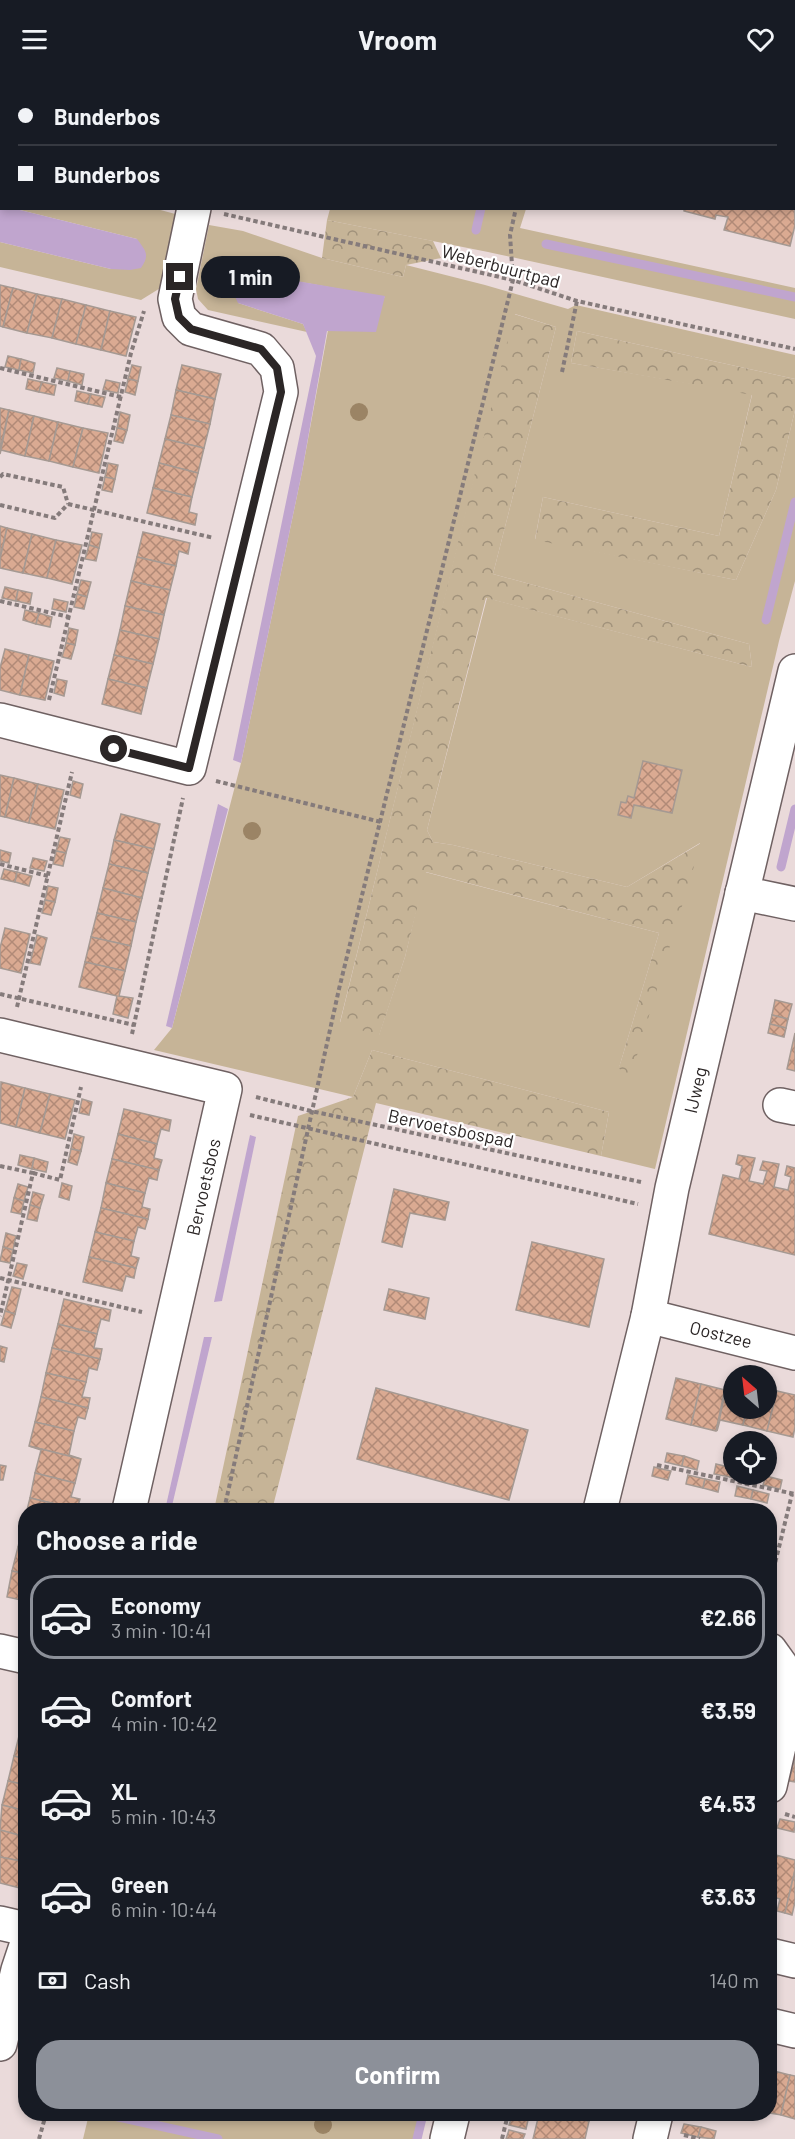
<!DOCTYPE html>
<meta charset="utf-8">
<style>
body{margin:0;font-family:Barlow,sans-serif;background:#242831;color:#f1f3f6;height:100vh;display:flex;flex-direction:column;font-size:22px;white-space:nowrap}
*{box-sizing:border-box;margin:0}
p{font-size:20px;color:#9ea1a6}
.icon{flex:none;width:33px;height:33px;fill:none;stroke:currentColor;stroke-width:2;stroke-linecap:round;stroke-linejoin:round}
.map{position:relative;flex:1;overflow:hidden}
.drawer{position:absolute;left:18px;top:1425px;width:759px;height:618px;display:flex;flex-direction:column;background:#171b24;border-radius:24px;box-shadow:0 3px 9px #0003}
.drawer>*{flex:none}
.top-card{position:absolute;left:0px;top:0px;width:795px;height:132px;box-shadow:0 3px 9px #0003;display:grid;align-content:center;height:132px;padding:0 18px;background:#171b24}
.needle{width:39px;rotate:332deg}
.buttons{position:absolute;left:723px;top:1287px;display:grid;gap:12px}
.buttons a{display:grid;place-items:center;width:54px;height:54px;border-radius:50%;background:#171b24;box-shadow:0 3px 9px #0003;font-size:30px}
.end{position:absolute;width:27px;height:27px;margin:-14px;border:8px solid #2b2626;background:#fff;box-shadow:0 0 0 3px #fff}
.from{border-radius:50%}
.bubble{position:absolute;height:42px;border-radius:21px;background:#171b24;box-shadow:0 3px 9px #0003;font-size:20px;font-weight:700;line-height:42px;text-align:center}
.top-card b{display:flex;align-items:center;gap:21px;height:57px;font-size:22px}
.top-card b+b{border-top:2px solid #363941}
.top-card i{width:15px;height:15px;background:#f1f3f6}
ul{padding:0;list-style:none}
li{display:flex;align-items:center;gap:18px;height:84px;margin:0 12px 9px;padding:0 6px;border:3px solid transparent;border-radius:24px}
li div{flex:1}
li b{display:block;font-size:22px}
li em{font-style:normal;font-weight:700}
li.selected{border-color:#8c9099}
li>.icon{width:54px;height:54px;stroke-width:1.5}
h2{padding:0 18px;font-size:27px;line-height:72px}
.pay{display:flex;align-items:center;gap:15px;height:66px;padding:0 18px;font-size:22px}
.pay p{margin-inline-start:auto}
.action{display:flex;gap:12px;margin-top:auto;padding:12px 18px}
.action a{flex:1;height:69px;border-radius:24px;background:#8c9099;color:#fff;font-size:24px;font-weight:700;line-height:69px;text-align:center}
header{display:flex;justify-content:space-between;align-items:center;height:78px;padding:0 18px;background:#171b24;font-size:27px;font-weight:700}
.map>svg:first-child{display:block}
</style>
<header><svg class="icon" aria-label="menu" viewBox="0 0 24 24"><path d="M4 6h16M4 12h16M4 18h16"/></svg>Vroom<svg class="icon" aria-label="heart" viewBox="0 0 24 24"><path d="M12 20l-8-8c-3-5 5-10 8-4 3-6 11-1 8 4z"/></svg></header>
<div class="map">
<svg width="795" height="2061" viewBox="0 0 795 2061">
<defs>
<pattern id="forest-crowns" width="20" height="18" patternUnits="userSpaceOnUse" patternTransform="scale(1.5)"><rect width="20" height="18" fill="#c6b497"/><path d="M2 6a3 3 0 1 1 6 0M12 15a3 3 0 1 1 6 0" fill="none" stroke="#a1927b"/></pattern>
<pattern id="building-cross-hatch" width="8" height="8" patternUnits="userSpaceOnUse" patternTransform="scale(1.5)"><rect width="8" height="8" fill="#daaa92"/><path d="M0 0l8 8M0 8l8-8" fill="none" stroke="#b18a77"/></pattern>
</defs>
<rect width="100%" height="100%" fill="#eadada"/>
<g fill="#c6b497" fill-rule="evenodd">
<path d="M153,130L179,137L162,209L141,222L0,189V164L111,191L137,161L16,131Z"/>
<path d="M330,131H526L520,150L795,210V241L488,174L327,142Z"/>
<path d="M209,147L243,153L322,180L403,199L406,187L485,207L568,231L576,227L795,277V301L577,253L571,285L752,316L719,458L543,419L535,461L736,502L776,412L795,332V503L779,563L655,1091L601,1078L609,1034L372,972L353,1019L154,972L172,950L241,685L302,394L328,252L385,219L238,193V225L303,246L307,254L208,232L198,221L196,211ZM515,236L556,249L493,496L749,566L752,589L487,520L427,752L433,764L453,767L627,809L700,765L619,990L659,855L425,794L405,879L379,957L340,944Z"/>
<path d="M89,2036H422L417,2061H83Z"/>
</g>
<g fill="url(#forest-crowns)">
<path d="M327,142L433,163L441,180L406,187L403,199L322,180Z"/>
<path d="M514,236L556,249L493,496L749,566L752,589L486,520L427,752L433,764L453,767L627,809L701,765L629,1004L619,990L659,855L426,794L405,879L379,958L340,945Z"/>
<path d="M577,253L795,301V332L776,412L736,502L535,462L543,419L719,458L752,317L571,285Z"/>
<path d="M372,972L609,1034L601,1078L376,1025L272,1432H214L298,1038L353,1019Z"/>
</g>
<g fill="#c0a5ce">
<path d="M0,127L2,130L16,131L137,161C146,173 150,177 141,190L130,192L111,191L0,164Z"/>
<path d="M238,193L385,218L376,254L327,253L302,394L241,685L233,682L316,278L303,246L238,225L227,201Z"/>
<path d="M218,726L228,731L172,950L166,948Z"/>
<path d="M250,1057L256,1059L222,1223L214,1224Z"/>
<path d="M204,1259H212L171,1432H165Z"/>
</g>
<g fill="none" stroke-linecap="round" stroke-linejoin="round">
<g stroke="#c0a5ce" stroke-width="9">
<path d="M513,2L514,0"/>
<path d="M476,152L481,130"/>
<path d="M546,166L795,219"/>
<path d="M766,542L795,424"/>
<path d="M781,789L795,731"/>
<path d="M105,2036L218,2061"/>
<path d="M417,2061L423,2036"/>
</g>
</g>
<g fill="url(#building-cross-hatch)" stroke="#a59992" stroke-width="1.5">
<path d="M794,121L795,147L790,168L724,152L728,139L716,137L715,141L684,133V130H794Z"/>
<path d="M0,207L13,210L3,249L0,248Z"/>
<path d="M13,210L37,216L27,255L3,249Z"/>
<path d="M37,216L62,221L52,260L27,255Z"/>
<path d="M62,221L86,227L76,266L52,260Z"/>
<path d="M86,227L110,233L101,272L76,266Z"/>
<path d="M110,233L136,239L126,278L101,272Z"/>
<path d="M8,278L21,281L19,292L5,289Z"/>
<path d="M21,281L35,285L33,295L19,292Z"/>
<path d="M132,287L141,289L138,303L128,301Z"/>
<path d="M182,287L221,296L215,321L176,312Z"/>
<path d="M57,290L70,293L68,303L54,300Z"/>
<path d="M70,293L84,296L82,307L68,303Z"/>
<path d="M28,301L42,304L39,314L26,311Z"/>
<path d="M128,301L138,303L135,317L125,314Z"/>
<path d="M106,302L120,305L118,315L103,312Z"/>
<path d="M42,304L56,307L54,317L39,314Z"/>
<path d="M176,312L215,321L210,346L171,337Z"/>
<path d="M77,313L91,316L88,326L75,323Z"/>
<path d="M91,316L105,319L102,329L88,326Z"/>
<path d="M0,330L9,332L0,372Z"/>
<path d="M9,332L34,338L25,378L1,372L0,376Z"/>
<path d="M120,334L130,337L127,352L117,350Z"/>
<path d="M171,337L210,346L204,370L165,361Z"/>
<path d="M34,338L58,344L49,383L25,378Z"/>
<path d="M58,344L83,350L73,389L49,383Z"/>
<path d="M83,350L108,355L99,395L73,389Z"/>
<path d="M117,350L127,352L123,365L114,363Z"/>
<path d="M165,361L204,370L198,395L159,385Z"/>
<path d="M108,385L118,387L115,401L105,399Z"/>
<path d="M159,385L198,395L192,419L153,410Z"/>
<path d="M105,399L115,401L112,414L102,412Z"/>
<path d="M153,410L192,419L189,434L197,436L195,447L147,435Z"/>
<path d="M0,448L7,450L0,481Z"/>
<path d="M7,450L32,456L23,495L0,490V481Z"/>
<path d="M92,454L102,456L99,470L89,467Z"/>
<path d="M143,454L190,465L188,476L179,473L176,488L137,479Z"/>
<path d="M32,456L56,462L47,500L23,495Z"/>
<path d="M56,462L82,467L72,506L47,500Z"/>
<path d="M89,467L99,470L96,483L85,481Z"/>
<path d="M137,479L176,488L170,512L131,503Z"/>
<path d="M81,502L91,504L87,519L77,516Z"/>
<path d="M131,503L170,512L164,537L125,528Z"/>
<path d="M5,509L18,512L16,523L2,520Z"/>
<path d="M18,512L32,515L30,526L16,523Z"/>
<path d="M77,516L87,519L84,531L74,529Z"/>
<path d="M54,521L68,524L66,534L52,531Z"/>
<path d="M125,528L164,537L159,561L120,552Z"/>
<path d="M25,532L39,535L36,546L23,542Z"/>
<path d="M39,535L52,539L50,549L36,546Z"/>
<path d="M69,550L78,552L75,567L66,565Z"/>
<path d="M120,552L159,561L153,586L114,577Z"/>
<path d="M66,565L75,567L71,581L62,579Z"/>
<path d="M5,571L29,577L20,617L0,612V590Z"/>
<path d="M29,577L54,583L45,622L20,617Z"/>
<path d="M114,577L153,586L147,610L108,601Z"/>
<path d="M57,601L67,603L64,618L54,615Z"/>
<path d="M108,601L147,610L141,636L102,626Z"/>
<path d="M643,683L682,692L672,735L634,727L631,740L618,737L621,724L626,725L628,718L634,720Z"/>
<path d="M0,697L14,700L5,739L0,738Z"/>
<path d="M14,700L38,706L29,745L5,739Z"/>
<path d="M73,703L83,706L80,720L70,717Z"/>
<path d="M38,706L64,712L55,751L29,745Z"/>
<path d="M121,736L160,746L154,771L114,762Z"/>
<path d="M60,759L70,761L66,775L56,773Z"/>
<path d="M114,762L154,771L148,795L109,786Z"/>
<path d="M0,772L11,775L9,785L0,783Z"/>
<path d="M56,773L66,775L63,788L53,786Z"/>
<path d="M33,780L47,783L44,793L30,790Z"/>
<path d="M109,786L148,795L142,820L103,810Z"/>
<path d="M4,791L17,794L15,804L1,801Z"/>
<path d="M17,794L32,798L29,808L15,804Z"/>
<path d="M48,808L58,810L55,824L45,822Z"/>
<path d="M103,810L142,820L136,844L97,835Z"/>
<path d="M45,822L55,824L51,837L42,835Z"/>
<path d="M97,835L136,844L131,868L91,859Z"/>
<path d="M5,850L30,856L21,895L0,890V870Z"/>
<path d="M37,857L47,860L40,887L30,885Z"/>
<path d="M91,859L131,868L125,893L85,884Z"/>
<path d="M85,884L125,893L119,918L133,920L128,940L113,936L117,918L79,909Z"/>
<path d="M775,922L792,926L788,941L772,937Z"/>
<path d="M772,937L788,941L786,950L770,946Z"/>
<path d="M770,946L786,950L784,959L768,955Z"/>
<path d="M795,955V993L787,991Z"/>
<path d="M1,1004L25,1010L16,1049L0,1045Z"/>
<path d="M25,1010L50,1016L40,1055L16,1049Z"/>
<path d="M50,1016L75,1022L65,1061L40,1055Z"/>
<path d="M82,1021L92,1024L89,1037L79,1035Z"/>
<path d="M124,1031L171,1042L169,1053L161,1051L157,1066L118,1056Z"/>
<path d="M74,1056L84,1059L81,1073L71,1071Z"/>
<path d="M118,1056L157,1066L154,1080L162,1082L159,1092L112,1081Z"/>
<path d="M71,1071L81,1073L77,1087L68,1084Z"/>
<path d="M20,1077L34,1080L32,1091L18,1087Z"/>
<path d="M738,1077L755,1080L749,1103L763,1106L767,1093L760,1092L763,1083L779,1086L774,1109L788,1112L791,1099L785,1097L787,1088L795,1090V1177L709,1156L723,1097L739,1101L742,1088L736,1086Z"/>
<path d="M34,1080L48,1084L46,1094L32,1091Z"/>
<path d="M112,1081L159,1092L157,1102L149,1100L145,1115L106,1105Z"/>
<path d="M62,1105L72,1108L69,1122L59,1119Z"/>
<path d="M106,1105L145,1115L142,1129L150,1131L148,1141L101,1130Z"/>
<path d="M18,1106L28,1109L24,1123L14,1120Z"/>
<path d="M394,1111L449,1124L445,1142L410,1135L402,1169L382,1164Z"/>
<path d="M33,1114L44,1117L40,1130L30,1127Z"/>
<path d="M14,1120L24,1123L21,1136L11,1134Z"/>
<path d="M30,1127L40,1130L37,1143L27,1141Z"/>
<path d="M101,1130L148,1141L145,1151L138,1149L134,1163L95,1154Z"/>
<path d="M95,1154L134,1163L131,1178L139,1180L136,1190L89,1179Z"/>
<path d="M6,1155L16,1158L13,1172L3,1169Z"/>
<path d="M532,1164L604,1181L589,1249L516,1232Z"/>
<path d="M3,1169L13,1172L10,1185L0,1183Z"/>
<path d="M89,1179L136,1190L134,1200L126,1198L122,1213L83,1204Z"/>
<path d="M17,1185L27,1187L23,1201L13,1198Z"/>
<path d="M12,1209L21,1211L15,1236L5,1233Z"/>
<path d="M389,1211L429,1220L425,1241L384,1232Z"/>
<path d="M64,1221L111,1232L109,1243L101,1241L97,1256L58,1246Z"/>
<path d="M5,1233L15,1236L11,1250L1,1247Z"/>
<path d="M58,1246L97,1256L94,1270L102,1271L100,1281L52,1270Z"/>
<path d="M0,1268L7,1270L4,1284L0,1283Z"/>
<path d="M52,1270L100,1281L97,1292L89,1290L86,1304L46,1295Z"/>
<path d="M46,1295L86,1304L82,1319L90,1320L88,1330L41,1319Z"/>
<path d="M676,1300L701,1306L691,1347L666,1341Z"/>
<path d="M727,1301L716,1353L691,1347L701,1306L725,1312Z"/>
<path d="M728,1301L734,1302V1330H747L743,1347L720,1342L717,1353Z"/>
<path d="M376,1310L528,1352L509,1422L357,1381Z"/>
<path d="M766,1310L777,1313L767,1353L743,1347L747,1330H766Z"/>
<path d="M777,1313L795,1317V1349L793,1359L767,1353Z"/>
<path d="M41,1319L88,1330L85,1341L78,1339L74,1353L35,1344Z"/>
<path d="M35,1344L74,1353L69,1377L81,1381L29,1368Z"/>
<path d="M29,1368L81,1381L75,1405L35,1395L41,1372Z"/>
<path d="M667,1375L684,1378L682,1388L665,1384Z"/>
<path d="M684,1378L699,1383L697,1392L682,1388Z"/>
<path d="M716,1386L733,1390L730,1399L714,1396Z"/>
<path d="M0,1387L6,1388L3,1402H0Z"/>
<path d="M654,1389L671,1393L668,1402L652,1398Z"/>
<path d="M733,1390L734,1396H748L746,1403L730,1399Z"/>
<path d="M35,1395L75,1405L71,1419L80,1421L77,1431L30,1420Z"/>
<path d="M688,1397L705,1401L703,1410L686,1406Z"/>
<path d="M766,1398L782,1402L780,1411L763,1407Z"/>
<path d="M705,1401L720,1404L718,1414L703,1410Z"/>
<path d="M737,1408L753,1412L751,1421L735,1418Z"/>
<path d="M753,1412L769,1416L767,1425L751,1421Z"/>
<path d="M30,1420L77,1431V1432H27Z"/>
<path d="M24,1444L26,1445V1471L18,1469Z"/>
<path d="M18,1469L26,1471V1496L12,1493Z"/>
<path d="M12,1493L26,1496V1523L7,1519Z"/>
<path d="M26,1629V1656L20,1654Z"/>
<path d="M20,1654L26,1656V1681L14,1678Z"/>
<path d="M14,1678L26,1681V1707L8,1703Z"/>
<path d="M795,1679V1704L789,1703Z"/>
<path d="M8,1703L26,1707V1733L2,1727Z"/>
<path d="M2,1727L26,1733V1759L0,1752Z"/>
<path d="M780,1741L795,1744L794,1754L777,1750Z"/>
<path d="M0,1752L26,1759V1784L0,1779Z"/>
<path d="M772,1776L795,1782V1792L785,1835L777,1833L780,1821L770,1818V1785Z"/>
<path d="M0,1779L26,1784L24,1811L0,1805Z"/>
<path d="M795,1792V1824L792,1837L785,1835Z"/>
<path d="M770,1992L790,1997L781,2037L770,2035Z"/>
<path d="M790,1997L795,1998V2041L781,2037Z"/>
<path d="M539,2036H558L589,2043L585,2061H533Z"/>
<path d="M558,2036H591L589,2043Z"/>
<path d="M512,2038L528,2042L526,2051L509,2047Z"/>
<path d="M684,2046L701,2049L698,2059L681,2055Z"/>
<path d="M701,2049L716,2053L714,2061L698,2059Z"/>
<path d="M509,2052L525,2056L523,2061H506Z"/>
</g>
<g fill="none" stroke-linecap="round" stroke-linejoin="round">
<g stroke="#6f6162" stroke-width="36">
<g id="street">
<path d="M227,2V0"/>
<path d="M0,642L189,690L281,314L277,290L261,271L191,251L179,239L175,221L194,130"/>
<path d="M742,815L795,826"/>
<path d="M0,957L225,1011L129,1432"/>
<path d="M780,1027L795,1030"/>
<path d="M648,1238L795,1275"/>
<path d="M770,1572L795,1607"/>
<path d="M0,1573L26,1579"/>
<path d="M770,1708L790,1620L795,1616"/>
<path d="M0,1845L26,1851"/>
<path d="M770,1877L795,1883"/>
<path d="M770,1947L795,1953"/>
<path d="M0,1966L18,1892L26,1868"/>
<path d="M650,2061L656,2036"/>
</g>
</g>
<g stroke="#6f6162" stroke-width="36">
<g id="secondary">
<path d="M600,1432L648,1238L672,1110L795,593"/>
<path d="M447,2061L453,2036"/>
</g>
</g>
<g stroke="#857b7b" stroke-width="4" stroke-dasharray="4.5 3" stroke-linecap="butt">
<path d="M357,2V0"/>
<path d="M546,2L547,0"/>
<path d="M0,85H2"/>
<path d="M224,136L513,202L577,223L795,271"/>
<path d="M0,290L121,319"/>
<path d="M562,294L577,223"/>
<path d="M0,399L3,396L63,409L68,426"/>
<path d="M68,426L214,460"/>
<path d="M0,427L55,440L68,426"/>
<path d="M0,523L69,539"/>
<path d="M49,622L131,275L144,233"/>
<path d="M216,703L381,744"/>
<path d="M0,786L48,798"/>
<path d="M0,916L134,947"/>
<path d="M17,929L72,694"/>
<path d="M132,956L183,720"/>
<path d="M256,1019L311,1033L641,1104"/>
<path d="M250,1037L638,1126"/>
<path d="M0,1088L33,1095L0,1238"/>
<path d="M33,1095L60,1102L81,1009"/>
<path d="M0,1200L142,1234"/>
<path d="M657,1387L795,1416"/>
<path d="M224,1432L339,911L513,202L510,157L516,130"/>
<path d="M770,1506L792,1416"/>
<path d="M785,1736L795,1739"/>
<path d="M684,2057L700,2061"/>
<path d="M39,2061L46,2036"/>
<path d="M502,2061L508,2036"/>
</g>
<use href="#street" stroke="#fff" stroke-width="33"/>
<use href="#secondary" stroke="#fff" stroke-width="33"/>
</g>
<g fill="#9b8465">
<circle cx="359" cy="334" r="9"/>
<circle cx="252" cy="753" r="9"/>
<circle cx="323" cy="2047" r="9"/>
</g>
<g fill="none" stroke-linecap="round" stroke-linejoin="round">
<path stroke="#2b2626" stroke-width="8" d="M114,671L189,690L281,314L277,290L261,271L191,251L179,239L175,221L180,199"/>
</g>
<g text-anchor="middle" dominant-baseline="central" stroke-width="4.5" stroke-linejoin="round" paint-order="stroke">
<g font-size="18" fill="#2b2626" stroke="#fff">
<text transform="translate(501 188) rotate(15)">Weberbuurtpad</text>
<text transform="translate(695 1012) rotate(-77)">IJweg</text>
<text transform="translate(451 1050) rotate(12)">Bervoetsbospad</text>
<text transform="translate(203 1109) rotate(-77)">Bervoetsbos</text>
<text transform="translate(721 1256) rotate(14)">Oostzee</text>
</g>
</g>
</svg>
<div class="buttons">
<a><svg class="needle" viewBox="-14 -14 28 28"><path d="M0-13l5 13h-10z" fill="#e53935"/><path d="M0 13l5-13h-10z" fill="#9ea1a6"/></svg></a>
<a><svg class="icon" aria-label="locate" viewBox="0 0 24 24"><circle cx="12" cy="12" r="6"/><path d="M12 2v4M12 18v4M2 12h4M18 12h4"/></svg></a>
</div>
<i class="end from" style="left:114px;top:671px"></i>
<i class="end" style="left:180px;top:199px"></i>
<div class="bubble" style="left:201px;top:178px;width:99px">1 min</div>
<div class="top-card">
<b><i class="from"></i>Bunderbos</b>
<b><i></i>Bunderbos</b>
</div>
<section class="drawer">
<h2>Choose a ride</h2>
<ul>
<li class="selected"><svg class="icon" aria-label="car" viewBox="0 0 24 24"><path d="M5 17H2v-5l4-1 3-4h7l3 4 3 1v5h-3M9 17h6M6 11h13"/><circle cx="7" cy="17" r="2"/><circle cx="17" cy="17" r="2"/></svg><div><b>Economy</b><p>3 min · 10:41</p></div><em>€2.66</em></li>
<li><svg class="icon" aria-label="car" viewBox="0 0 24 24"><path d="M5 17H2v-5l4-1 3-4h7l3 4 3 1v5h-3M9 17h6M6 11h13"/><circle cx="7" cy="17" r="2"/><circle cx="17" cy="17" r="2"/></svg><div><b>Comfort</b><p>4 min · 10:42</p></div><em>€3.59</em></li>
<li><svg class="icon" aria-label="car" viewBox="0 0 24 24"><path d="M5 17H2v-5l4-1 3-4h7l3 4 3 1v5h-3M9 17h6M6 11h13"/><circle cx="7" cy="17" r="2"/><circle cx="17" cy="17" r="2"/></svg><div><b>XL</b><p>5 min · 10:43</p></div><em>€4.53</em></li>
<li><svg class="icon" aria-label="car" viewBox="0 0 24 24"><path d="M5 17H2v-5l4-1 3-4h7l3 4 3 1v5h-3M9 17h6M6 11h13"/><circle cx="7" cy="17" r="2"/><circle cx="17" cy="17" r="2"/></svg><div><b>Green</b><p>6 min · 10:44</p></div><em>€3.63</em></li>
</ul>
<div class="pay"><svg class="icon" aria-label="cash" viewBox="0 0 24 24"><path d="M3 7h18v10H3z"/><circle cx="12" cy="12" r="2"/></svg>Cash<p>140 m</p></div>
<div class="action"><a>Confirm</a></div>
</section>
</div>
